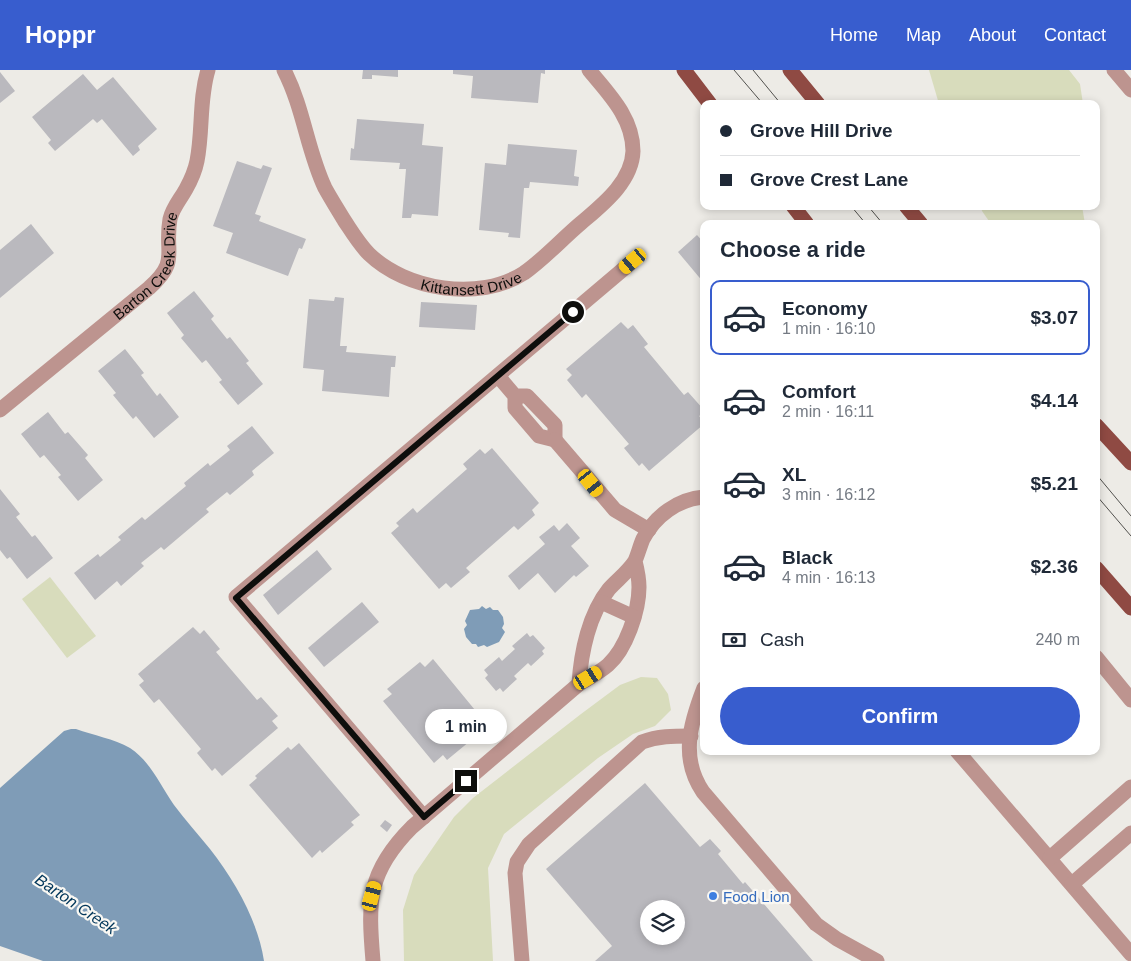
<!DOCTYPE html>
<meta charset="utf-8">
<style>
body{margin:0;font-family:Arial,sans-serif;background:#f6f6f7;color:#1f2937;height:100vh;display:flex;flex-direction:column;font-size:19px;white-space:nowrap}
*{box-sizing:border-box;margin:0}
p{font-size:16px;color:#747a83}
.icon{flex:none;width:28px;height:28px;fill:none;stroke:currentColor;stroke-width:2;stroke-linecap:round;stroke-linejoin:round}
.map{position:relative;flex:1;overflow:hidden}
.drawer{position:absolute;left:700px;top:150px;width:400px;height:535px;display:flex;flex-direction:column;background:#fff;border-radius:10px;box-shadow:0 2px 8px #0003}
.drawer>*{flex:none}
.guide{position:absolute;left:700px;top:30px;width:400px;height:110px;border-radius:10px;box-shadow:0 2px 8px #0003;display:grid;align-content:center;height:110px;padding:0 20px;background:#fff}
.controls{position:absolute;left:640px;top:830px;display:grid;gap:10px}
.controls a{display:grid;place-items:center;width:45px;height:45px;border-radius:50%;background:#fff;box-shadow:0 2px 8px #0003;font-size:25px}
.end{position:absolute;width:22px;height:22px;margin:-11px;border:6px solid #0e0e0c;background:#fff;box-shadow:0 0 0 2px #fff}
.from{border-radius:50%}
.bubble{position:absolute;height:35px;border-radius:18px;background:#fff;box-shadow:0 2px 8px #0003;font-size:16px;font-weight:800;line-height:35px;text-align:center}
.car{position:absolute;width:15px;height:30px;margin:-15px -8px;border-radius:6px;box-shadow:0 0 4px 1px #0007;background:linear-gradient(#f5c518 24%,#345 0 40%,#f5c518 0 76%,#345 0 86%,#f5c518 0)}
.guide b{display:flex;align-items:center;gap:18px;height:48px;font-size:19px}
.guide b+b{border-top:1px solid #e0e1e3}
.guide i{width:12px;height:12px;background:#1f2937}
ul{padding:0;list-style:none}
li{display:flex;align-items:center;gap:15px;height:75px;margin:0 10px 8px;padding:0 10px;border:2px solid transparent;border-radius:10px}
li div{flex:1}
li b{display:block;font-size:19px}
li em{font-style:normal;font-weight:800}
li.selected{border-color:#385dce}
li>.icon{width:45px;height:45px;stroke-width:1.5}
h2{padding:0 20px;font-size:22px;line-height:60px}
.pay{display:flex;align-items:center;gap:12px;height:55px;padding:0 20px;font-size:19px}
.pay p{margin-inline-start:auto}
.cta{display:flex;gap:10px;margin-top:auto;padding:10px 20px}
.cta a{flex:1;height:58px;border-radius:30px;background:#385dce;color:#fff;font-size:20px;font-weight:800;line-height:58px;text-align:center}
header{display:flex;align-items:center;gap:30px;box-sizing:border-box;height:70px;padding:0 25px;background:#385dce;color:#fff}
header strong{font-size:24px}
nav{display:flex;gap:28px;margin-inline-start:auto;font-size:18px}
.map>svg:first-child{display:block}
</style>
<header>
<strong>Hoppr</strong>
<nav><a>Home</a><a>Map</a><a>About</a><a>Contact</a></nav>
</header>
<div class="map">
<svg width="1131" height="891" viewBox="0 0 1131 891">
<rect width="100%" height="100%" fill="#edebe6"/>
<g fill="#d8dcbc">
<path d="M929,0H1069L1080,14L1083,34H939Z"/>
<path d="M981,136H1082L1085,154H991L982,141Z"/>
<path d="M50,507L96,566L67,588L22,529Z"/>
<path d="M641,607L657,608L668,624L671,640L655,656L633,664L598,688L504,764L488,798L493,891H404L403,840L414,805L454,747L473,728L581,644L620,615Z"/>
</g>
<g fill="#7f9cb7">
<path d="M482,536L486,539L490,537L493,540H498L503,547L504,554L502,558L505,562L499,572L487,577L484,575L478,577L476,574H472L466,567L464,559L467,555L465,551L470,540L479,539Z"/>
<path d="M71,659H76C93,665 114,669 130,678C151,692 160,715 174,735C185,750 198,764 210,779C235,811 258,851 264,891H43L0,876V718L64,661Z"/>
</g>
<g fill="#bab9be" fill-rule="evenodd">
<path d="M363,0H398V7L372,5V9H362Z"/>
<path d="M453,0H545V4L541,3L538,33L471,28L473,6L453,4Z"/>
<path d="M0,2L15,21L0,33Z"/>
<path d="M83,4L97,20L113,7L157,59L138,76L140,80L133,86L102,49L97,53L93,49L55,81L48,73L51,70L32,47Z"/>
<path d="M357,49L424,54L422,75L443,77L438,146L412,144L411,148H402L406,99H399L400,93L350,90L351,78L354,79Z"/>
<path d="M508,74L577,80L574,106L579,107L578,116L530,112L529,118H524L520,168L508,167L509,163L479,160L485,93L506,95Z"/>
<path d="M237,91L261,99L263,95L272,98L255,144L261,146L259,151L306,169L302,179L299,178L288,206L226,183L233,163L213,156Z"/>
<path d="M31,154L54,183L0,228V180Z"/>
<path d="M697,165L704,173V213L678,182Z"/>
<path d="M194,221L214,246L211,249L227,269L230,267L249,291L246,293L263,314L238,335L219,312L222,310L206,290L202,293L181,268L184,265L167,243Z"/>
<path d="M335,227L344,228L340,276H347L346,282L396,286L395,297H391L389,327L322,321L324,300L303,298L309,229L334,231Z"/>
<path d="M421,232L477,235L475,260L419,257Z"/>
<path d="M621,252L628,259L633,255L648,274L644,277L684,325L688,322L704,340V343L699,346L704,351V354L649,401L642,393L639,396L624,378L629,374L586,324L582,328L567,310L572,305L566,299Z"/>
<path d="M125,279L144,303L141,305L157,326L160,323L179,347L154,368L136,346L133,349L113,325L116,323L98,301Z"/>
<path d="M48,342L65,364L68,362L88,385L85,388L103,410L78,431L58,407L61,405L44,385L40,388L21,364Z"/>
<path d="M252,356L274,383L252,401L254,405L230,425L227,422L206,439L209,442L164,480L161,477L141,493L144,496L121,516L117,511L95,530L74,503L98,484L100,487L121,470L118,467L142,447L145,450L186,416L184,413L208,393L210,396L230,380L227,376Z"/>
<path d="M492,378L539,433L532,440L535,445L518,460L514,456L466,498L470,502L451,518L446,513L439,519L391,463L399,456L396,453L413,438L417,443L467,399L463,394L480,379L485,384Z"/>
<path d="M0,419L20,444L16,447L32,467L35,465L53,488L27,509L10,487L7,489L0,480Z"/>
<path d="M567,453L580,468L571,476L589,496L576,507L574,505L555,523L538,503L519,520L508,506L545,474L539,467L554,455L559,461Z"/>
<path d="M317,480L332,499L278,545L263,525Z"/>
<path d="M362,532L379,552L324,597L308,578Z"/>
<path d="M193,557L200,564L204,560L220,579L216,582L257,630L261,627L278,646L272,651L278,658L222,706L215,698L212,701L197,683L201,679L159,629L154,633L139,615L144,611L138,604Z"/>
<path d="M527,563L530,567L533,565L545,578L542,581L544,584L531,596L528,593L514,606L517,609L503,622L500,618L496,621L485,608L488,605L484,600L499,587L502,591L515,579L512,576Z"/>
<path d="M433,589L484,651L476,657L481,662L447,690L443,685L434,693L383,631L392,624L387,619L420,592L425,597Z"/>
<path d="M299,673L360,745L351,752L354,755L322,783L320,780L312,788L249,715L257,708L255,706L288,677L291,680Z"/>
<path d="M645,713L700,777L710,769L721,781L718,784L743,814L745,812L813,891H595L612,876L546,799ZM649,839H676V866H649Z"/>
<path d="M385,750L392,755L387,762L380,756Z"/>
</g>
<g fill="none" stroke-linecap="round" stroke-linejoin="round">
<g stroke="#bd948f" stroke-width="15">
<path id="s1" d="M284,0C304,39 307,80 325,118C331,129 338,140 344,150C352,162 359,174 369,184C406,220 479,232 524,203C544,189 562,169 581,153C602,135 632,112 633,81C633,48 609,24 589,0"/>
<path d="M1114,0L1131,20"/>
<path d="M498,306L515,326V338L539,366L555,370V355L527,326H515"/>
<path id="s2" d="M0,340L149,218C180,191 164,183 170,149C173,137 180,130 186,119C191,110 195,101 197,91C203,61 199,29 208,0"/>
<path d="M555,370L615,440L649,460"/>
<path d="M635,491C637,499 639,509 639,517C639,541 626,579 608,595C600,602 589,608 579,614C581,582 589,544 609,519C617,510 628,502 635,491C638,484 640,476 643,469C655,446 678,429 704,427"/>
<path d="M601,532L634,547"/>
<path d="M1096,587L1131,630"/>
<path d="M704,618C690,654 680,688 703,722L816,854L837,869L877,891"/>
<path d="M957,681L1131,884"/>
<path d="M424,747L236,527L633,191"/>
<path d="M1050,788L1131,717"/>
<path d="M1072,814L1131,763"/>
<path d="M373,891C368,831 367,802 412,757L579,614"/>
<path d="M522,891L515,803L517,792L529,774L642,672C658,666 673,666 691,666"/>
</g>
<g stroke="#8f4a43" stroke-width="15">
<path d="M684,0L710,34"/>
<path d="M790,0L818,34"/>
<path d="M793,136L807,154"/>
<path d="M906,136L921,154"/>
<path d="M1096,355L1131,393"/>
<path d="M1096,498L1131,538"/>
</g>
<g stroke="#53524f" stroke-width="1">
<path d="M734,0L763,34"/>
<path d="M753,0L781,34"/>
<path d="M851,136L866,154"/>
<path d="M868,136L883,154"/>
<path d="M1096,404L1131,446"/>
<path d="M1096,425L1131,466"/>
</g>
</g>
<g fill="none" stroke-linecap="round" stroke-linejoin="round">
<path stroke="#0e0e0c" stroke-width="6" d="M466,711L424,747L236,528L573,242"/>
</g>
<circle fill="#3f7fe0" stroke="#faf8f3" stroke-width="2" cx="713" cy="826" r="5"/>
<g text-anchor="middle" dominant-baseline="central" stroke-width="4.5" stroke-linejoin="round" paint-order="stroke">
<g font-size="15" fill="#0e0e0c" stroke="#faf8f3">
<text stroke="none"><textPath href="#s2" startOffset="212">Barton Creek Drive</textPath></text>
<text stroke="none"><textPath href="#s1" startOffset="316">Kittansett Drive</textPath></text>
</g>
<g font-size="15" fill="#366cbe" stroke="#faf8f3" text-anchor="start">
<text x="723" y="826">Food Lion</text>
</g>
<g font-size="16" font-style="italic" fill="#01365a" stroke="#faf8f3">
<text transform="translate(76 834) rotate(34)">Barton Creek</text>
</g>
</g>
</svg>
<div class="controls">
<a><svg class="icon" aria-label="layers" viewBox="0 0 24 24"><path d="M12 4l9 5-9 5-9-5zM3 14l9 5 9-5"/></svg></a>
</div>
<i class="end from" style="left:573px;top:242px"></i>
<i class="end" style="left:466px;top:711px"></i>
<div class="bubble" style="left:425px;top:639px;width:82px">1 min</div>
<i class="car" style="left:633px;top:191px;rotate:230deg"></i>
<i class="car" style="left:591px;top:413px;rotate:141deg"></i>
<i class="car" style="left:588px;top:608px;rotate:59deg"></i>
<i class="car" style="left:372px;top:826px;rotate:15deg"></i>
<div class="guide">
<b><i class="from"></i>Grove Hill Drive</b>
<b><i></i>Grove Crest Lane</b>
</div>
<section class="drawer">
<h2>Choose a ride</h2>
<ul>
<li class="selected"><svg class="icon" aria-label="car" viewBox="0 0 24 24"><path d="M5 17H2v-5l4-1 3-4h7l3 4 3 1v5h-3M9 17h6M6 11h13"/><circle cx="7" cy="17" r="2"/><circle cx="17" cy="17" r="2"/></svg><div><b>Economy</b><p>1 min · 16:10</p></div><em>$3.07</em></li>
<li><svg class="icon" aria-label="car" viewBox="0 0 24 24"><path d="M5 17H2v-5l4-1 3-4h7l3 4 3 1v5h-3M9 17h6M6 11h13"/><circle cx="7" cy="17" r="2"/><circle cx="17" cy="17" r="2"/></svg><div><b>Comfort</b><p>2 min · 16:11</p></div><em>$4.14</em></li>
<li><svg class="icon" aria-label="car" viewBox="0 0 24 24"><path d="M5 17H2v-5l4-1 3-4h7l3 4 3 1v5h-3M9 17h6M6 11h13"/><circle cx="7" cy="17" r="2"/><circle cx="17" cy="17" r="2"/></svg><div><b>XL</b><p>3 min · 16:12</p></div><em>$5.21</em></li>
<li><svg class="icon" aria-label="car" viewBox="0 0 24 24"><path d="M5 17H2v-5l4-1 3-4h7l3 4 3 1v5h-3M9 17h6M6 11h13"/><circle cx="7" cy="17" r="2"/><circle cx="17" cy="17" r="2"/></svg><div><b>Black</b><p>4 min · 16:13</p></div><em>$2.36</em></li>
</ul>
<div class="pay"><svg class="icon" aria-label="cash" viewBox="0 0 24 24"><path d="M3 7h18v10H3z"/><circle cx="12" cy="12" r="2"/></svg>Cash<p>240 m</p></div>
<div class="cta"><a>Confirm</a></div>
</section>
</div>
